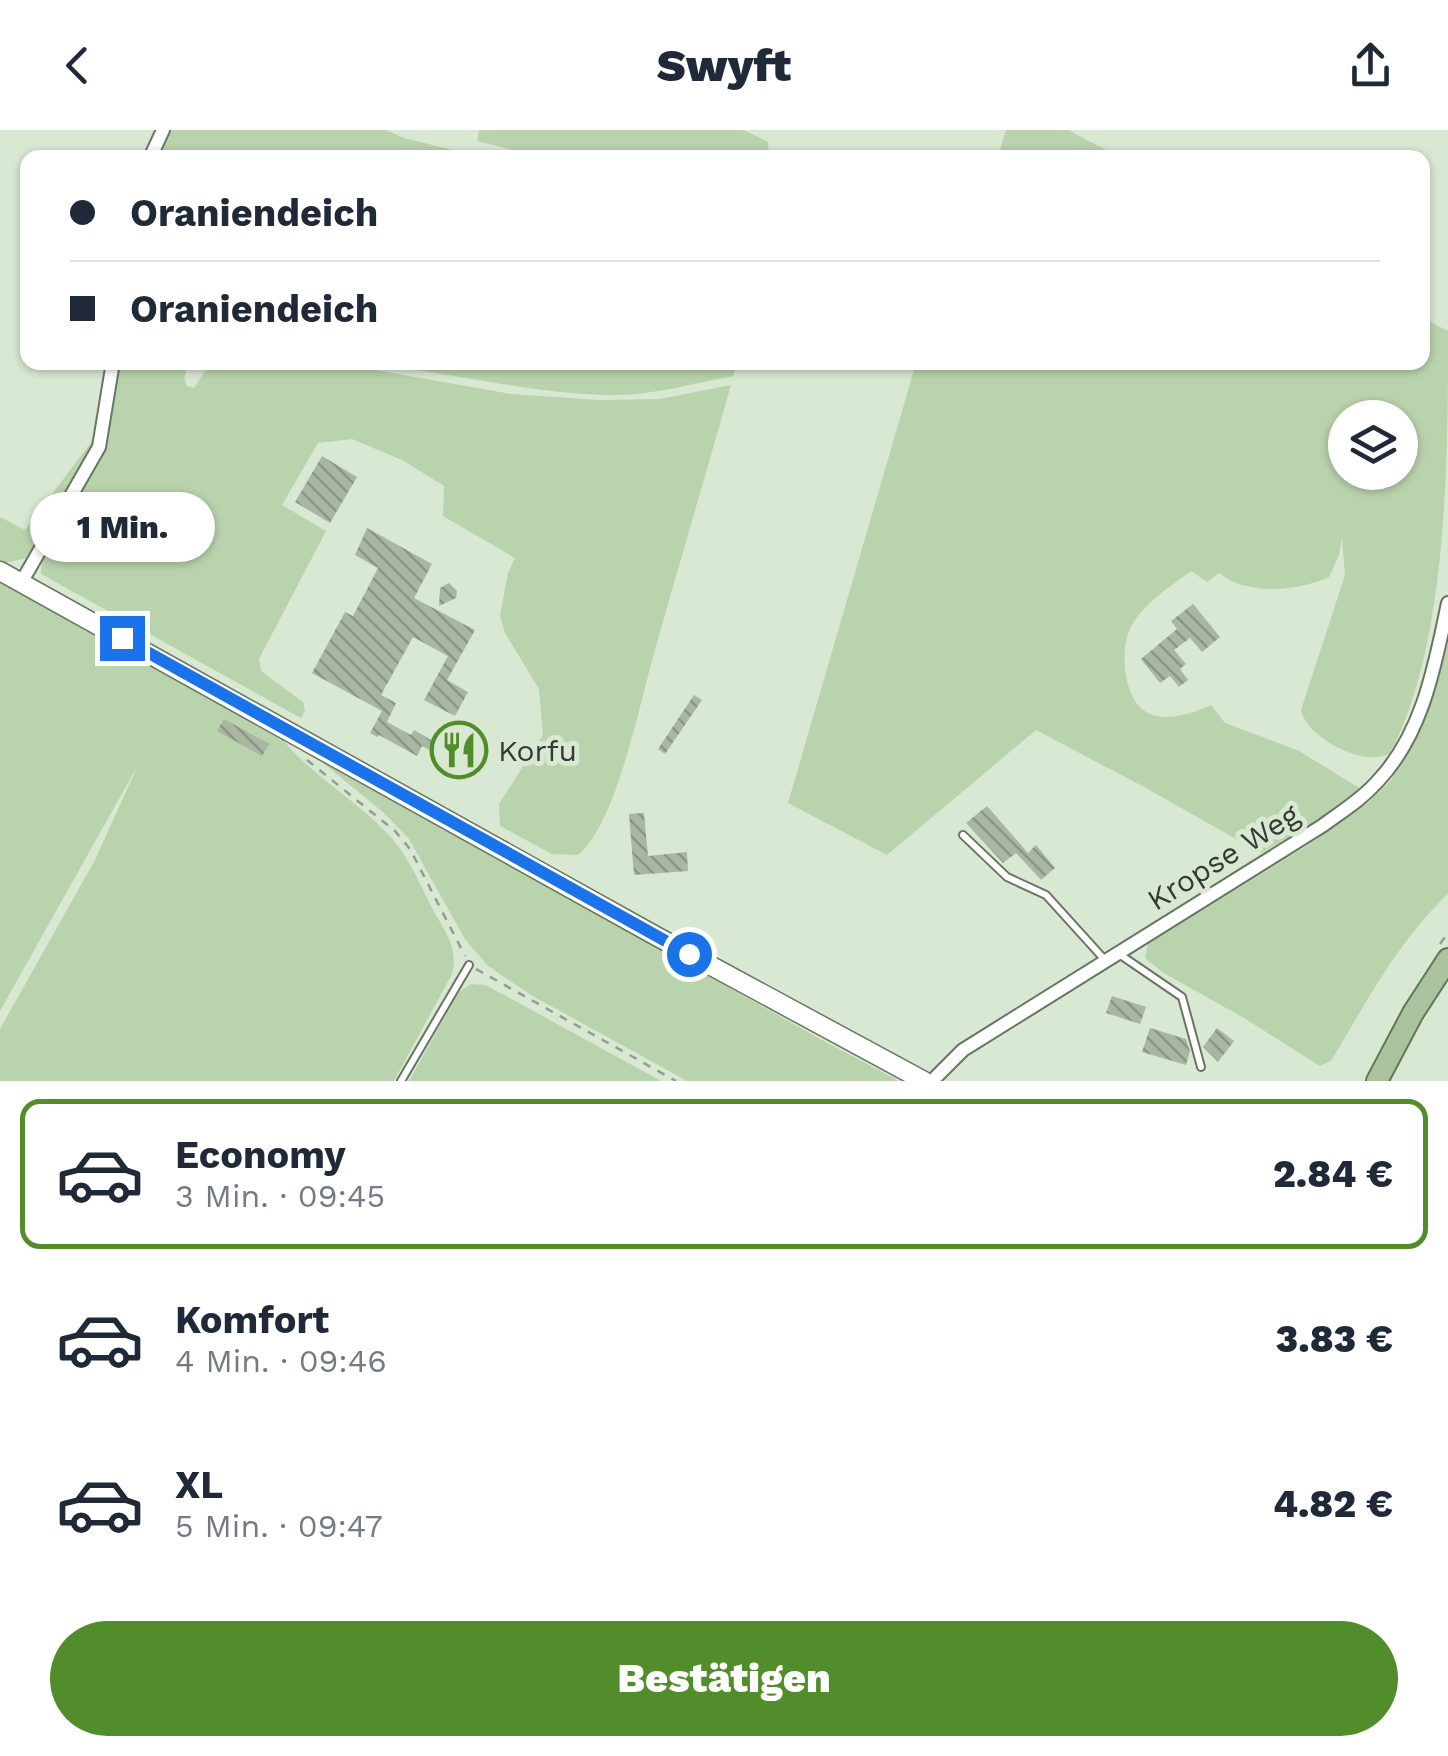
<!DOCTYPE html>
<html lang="de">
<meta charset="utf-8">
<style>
body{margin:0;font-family:"Work Sans",sans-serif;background:#f2f2f3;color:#1f2937;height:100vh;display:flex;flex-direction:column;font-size:38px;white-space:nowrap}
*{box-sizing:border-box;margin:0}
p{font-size:32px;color:#747a83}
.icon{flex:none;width:55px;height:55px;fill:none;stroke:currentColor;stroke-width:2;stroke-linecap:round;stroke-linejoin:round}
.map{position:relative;height:951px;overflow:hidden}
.side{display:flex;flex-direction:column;background:#fff;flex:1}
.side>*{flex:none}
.hud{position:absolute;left:20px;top:20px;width:1410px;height:220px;border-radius:20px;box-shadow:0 2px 8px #0004;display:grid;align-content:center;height:220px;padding:0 50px;background:#fff}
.fabs{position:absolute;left:1328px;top:270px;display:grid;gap:20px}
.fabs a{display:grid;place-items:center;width:90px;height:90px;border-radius:50%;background:#fff;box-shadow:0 2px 8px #0004;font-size:50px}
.end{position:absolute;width:45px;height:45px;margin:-22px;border:12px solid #1a73e8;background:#fff;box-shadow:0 0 0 5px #fff}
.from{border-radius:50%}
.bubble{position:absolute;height:70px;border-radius:35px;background:#fff;box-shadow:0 2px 8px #0004;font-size:32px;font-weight:800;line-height:70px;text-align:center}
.hud b{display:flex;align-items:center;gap:35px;height:95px;font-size:38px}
.hud b+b{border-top:2px solid #e0e1e3}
.hud i{width:25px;height:25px;background:#1f2937}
ul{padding:18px 0 0;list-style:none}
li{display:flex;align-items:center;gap:30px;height:150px;margin:0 20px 15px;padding:0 30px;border:5px solid transparent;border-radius:20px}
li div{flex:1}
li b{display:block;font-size:38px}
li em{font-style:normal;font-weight:800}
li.on{border-color:#528d2b}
li>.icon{width:90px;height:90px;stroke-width:1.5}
.button{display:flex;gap:20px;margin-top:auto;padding:20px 50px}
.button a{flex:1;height:115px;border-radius:60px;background:#528d2b;color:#fff;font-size:40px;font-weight:800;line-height:115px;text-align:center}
header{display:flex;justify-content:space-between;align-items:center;height:130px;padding:0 50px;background:#fff;font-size:45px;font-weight:800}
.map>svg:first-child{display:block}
</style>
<header><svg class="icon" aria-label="back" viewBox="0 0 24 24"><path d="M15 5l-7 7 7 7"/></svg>Swyft<svg class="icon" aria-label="share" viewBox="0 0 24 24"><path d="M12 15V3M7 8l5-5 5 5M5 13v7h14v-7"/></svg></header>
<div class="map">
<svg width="1448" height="951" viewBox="0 0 1448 951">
<defs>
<pattern id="building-back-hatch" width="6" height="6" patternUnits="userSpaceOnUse" patternTransform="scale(2.5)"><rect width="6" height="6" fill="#a9b7a2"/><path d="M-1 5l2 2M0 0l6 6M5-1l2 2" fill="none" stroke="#8a9685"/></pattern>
</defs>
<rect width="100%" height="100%" fill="#d9e8d2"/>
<g fill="#b9d3ac" fill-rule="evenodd">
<path d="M167,0H386L404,8L481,27L155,28Z"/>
<path d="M479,0H744L768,12L769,25L542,27L477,11Z"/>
<path d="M1006,0H1068L1120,27H998Z"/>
<path d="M1423,188L1448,201C1448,328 1448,515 1390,623C1365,639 1306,607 1301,580L1345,445L1342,407L1339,425L1329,447C1300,461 1246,466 1219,443L1207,452L1191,441C1169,458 1141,474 1129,501C1124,513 1124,526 1125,539C1132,596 1168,594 1211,575L1225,593L1299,621L1361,659L1320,689L1261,723L1146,658L1036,600L887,725L788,673L916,233L1422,232ZM1345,288H1400V342H1345Z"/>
<path d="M117,233H189L184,248L187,256L194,258L205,241L231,234L358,237L511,264L598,270L660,269L731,255C706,344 680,431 655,520C640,571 617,693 578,725L552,724L500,696L499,674L543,605L539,559L505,503L500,486L508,443L515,428L443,386L444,356L404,331L352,309L318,313L282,375L326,401L259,529L261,541L303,572L305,580L301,588L41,444C41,404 86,356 102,318C113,291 114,261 117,233Z"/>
<path d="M358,233L737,232V233L733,246C691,254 647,267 603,265C521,262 441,240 358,233Z"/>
<path d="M101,299L95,317L40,415L28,428L0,434V387L25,400Z"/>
<path d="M0,451L280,606C309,644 351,666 384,700C407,722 419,752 433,780C445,801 459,819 452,844L394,951H0V899L95,730L138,635L0,881Z"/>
<path d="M1448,512V764C1398,811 1366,873 1331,931L1320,936L1244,888L1162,842L1145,828L1148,814L1310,714L1370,671L1391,650L1422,596Z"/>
<path d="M311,623L824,911L899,951H687L531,865L488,836L465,809L409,709L384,683Z"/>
<path d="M471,854L485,855L508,867L661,951H409L459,862Z"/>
</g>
<g fill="url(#building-back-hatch)">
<path d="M322,326L357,347L330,393L295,372Z"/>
<path d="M367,398L432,434L414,468L475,500L447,550L468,562L455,586L424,570L448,526L413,507L381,565L396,573L387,592L411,605L414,600L438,614L447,599L483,618L471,642L422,616L417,626L379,605L377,607L370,603L382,581L312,543L345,482L353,486L378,438L355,425Z"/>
<path d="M449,453L457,461L456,468L439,476L440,458Z"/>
<path d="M1193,474L1220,507L1202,522L1190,508L1174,520L1186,534L1180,539L1188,550L1179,557L1170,546L1160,553L1141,529L1177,499L1171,491Z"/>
<path d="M694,565L702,570L665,624L658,619Z"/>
<path d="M224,589L269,614L262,626L217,601Z"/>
<path d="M987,676L1028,723L1036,715L1055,738L1041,750L1016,723L1003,733L966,693Z"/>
<path d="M644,683L648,726L687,722L688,741L634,745L629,684Z"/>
<path d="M1112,866L1146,877L1140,894L1106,883Z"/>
<path d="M1150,898L1186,909L1190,921L1186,935L1142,922Z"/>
<path d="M1217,898L1234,911L1218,932L1203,917Z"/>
</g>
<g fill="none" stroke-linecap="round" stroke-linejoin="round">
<g stroke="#687562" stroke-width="10">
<g id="service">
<path d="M963,705L1007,747L1046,765L1104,829"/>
<path d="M1119,824L1182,867L1201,937"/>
<path d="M401,951L469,835"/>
</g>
</g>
<g stroke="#687562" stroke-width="16">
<g id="minor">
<path d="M150,28L163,0"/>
<path d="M21,453L99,317L113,232"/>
<path d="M932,951L963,920L1322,696C1341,682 1361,670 1377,652C1423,604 1435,535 1448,473"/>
</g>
</g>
<g stroke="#687562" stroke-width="21">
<path id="secondary" d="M0,441L656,806L924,951"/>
</g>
<g stroke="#5d794f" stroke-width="24">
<path id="primary" d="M1377,951L1413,883L1448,829"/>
</g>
<g stroke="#929e8e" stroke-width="2.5" stroke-dasharray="8 8" stroke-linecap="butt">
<path d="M307,630L395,701L410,719L465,826"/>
<path d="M1440,814L1448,803"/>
<path d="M476,839L676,951"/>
</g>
<use href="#service" stroke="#fff" stroke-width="6"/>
<use href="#minor" stroke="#fff" stroke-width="12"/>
<use href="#secondary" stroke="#fff" stroke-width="18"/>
<use href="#primary" stroke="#abc39e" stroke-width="20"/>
</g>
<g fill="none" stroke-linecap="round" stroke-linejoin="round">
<path stroke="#1a73e8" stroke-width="12" d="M122,508L689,824"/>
</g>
<defs>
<g id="restaurant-ring" transform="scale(2.875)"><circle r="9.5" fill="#d9e8d2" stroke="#528d2b" stroke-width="1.5"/><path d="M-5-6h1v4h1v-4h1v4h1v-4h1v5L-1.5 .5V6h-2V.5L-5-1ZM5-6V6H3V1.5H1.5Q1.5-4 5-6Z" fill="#528d2b"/></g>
</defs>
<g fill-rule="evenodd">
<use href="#restaurant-ring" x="459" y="620"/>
</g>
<g text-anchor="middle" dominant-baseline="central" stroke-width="10" stroke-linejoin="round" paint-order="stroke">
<g font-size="30" fill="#343a32" stroke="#d9e8d2" text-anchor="start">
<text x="498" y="620">Korfu</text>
</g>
<g font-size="30" fill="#343a32" stroke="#d9e8d2">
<text transform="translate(1223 727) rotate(-32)">Kropse Weg</text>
</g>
</g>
</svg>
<div class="fabs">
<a><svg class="icon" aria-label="layers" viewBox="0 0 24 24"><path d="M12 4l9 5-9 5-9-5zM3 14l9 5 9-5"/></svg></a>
</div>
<i class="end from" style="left:689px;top:824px"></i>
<i class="end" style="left:122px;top:508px"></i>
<div class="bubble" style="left:30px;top:362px;width:185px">1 Min.</div>
<div class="hud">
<b><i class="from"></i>Oraniendeich</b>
<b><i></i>Oraniendeich</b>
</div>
</div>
<section class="side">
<ul>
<li class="on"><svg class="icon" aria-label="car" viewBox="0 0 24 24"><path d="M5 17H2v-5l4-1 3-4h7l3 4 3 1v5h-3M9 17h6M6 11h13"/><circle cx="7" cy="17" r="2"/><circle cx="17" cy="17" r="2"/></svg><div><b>Economy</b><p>3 Min. · 09:45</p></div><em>2.84 €</em></li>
<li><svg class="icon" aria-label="car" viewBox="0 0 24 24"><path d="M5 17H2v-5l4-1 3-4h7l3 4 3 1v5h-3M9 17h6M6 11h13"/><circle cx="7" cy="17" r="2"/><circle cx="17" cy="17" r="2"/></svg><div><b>Komfort</b><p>4 Min. · 09:46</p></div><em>3.83 €</em></li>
<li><svg class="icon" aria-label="car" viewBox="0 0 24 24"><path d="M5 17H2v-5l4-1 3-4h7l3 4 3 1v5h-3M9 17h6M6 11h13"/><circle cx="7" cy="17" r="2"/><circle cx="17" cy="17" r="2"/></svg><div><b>XL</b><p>5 Min. · 09:47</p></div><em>4.82 €</em></li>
</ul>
<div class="button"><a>Bestätigen</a></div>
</section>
